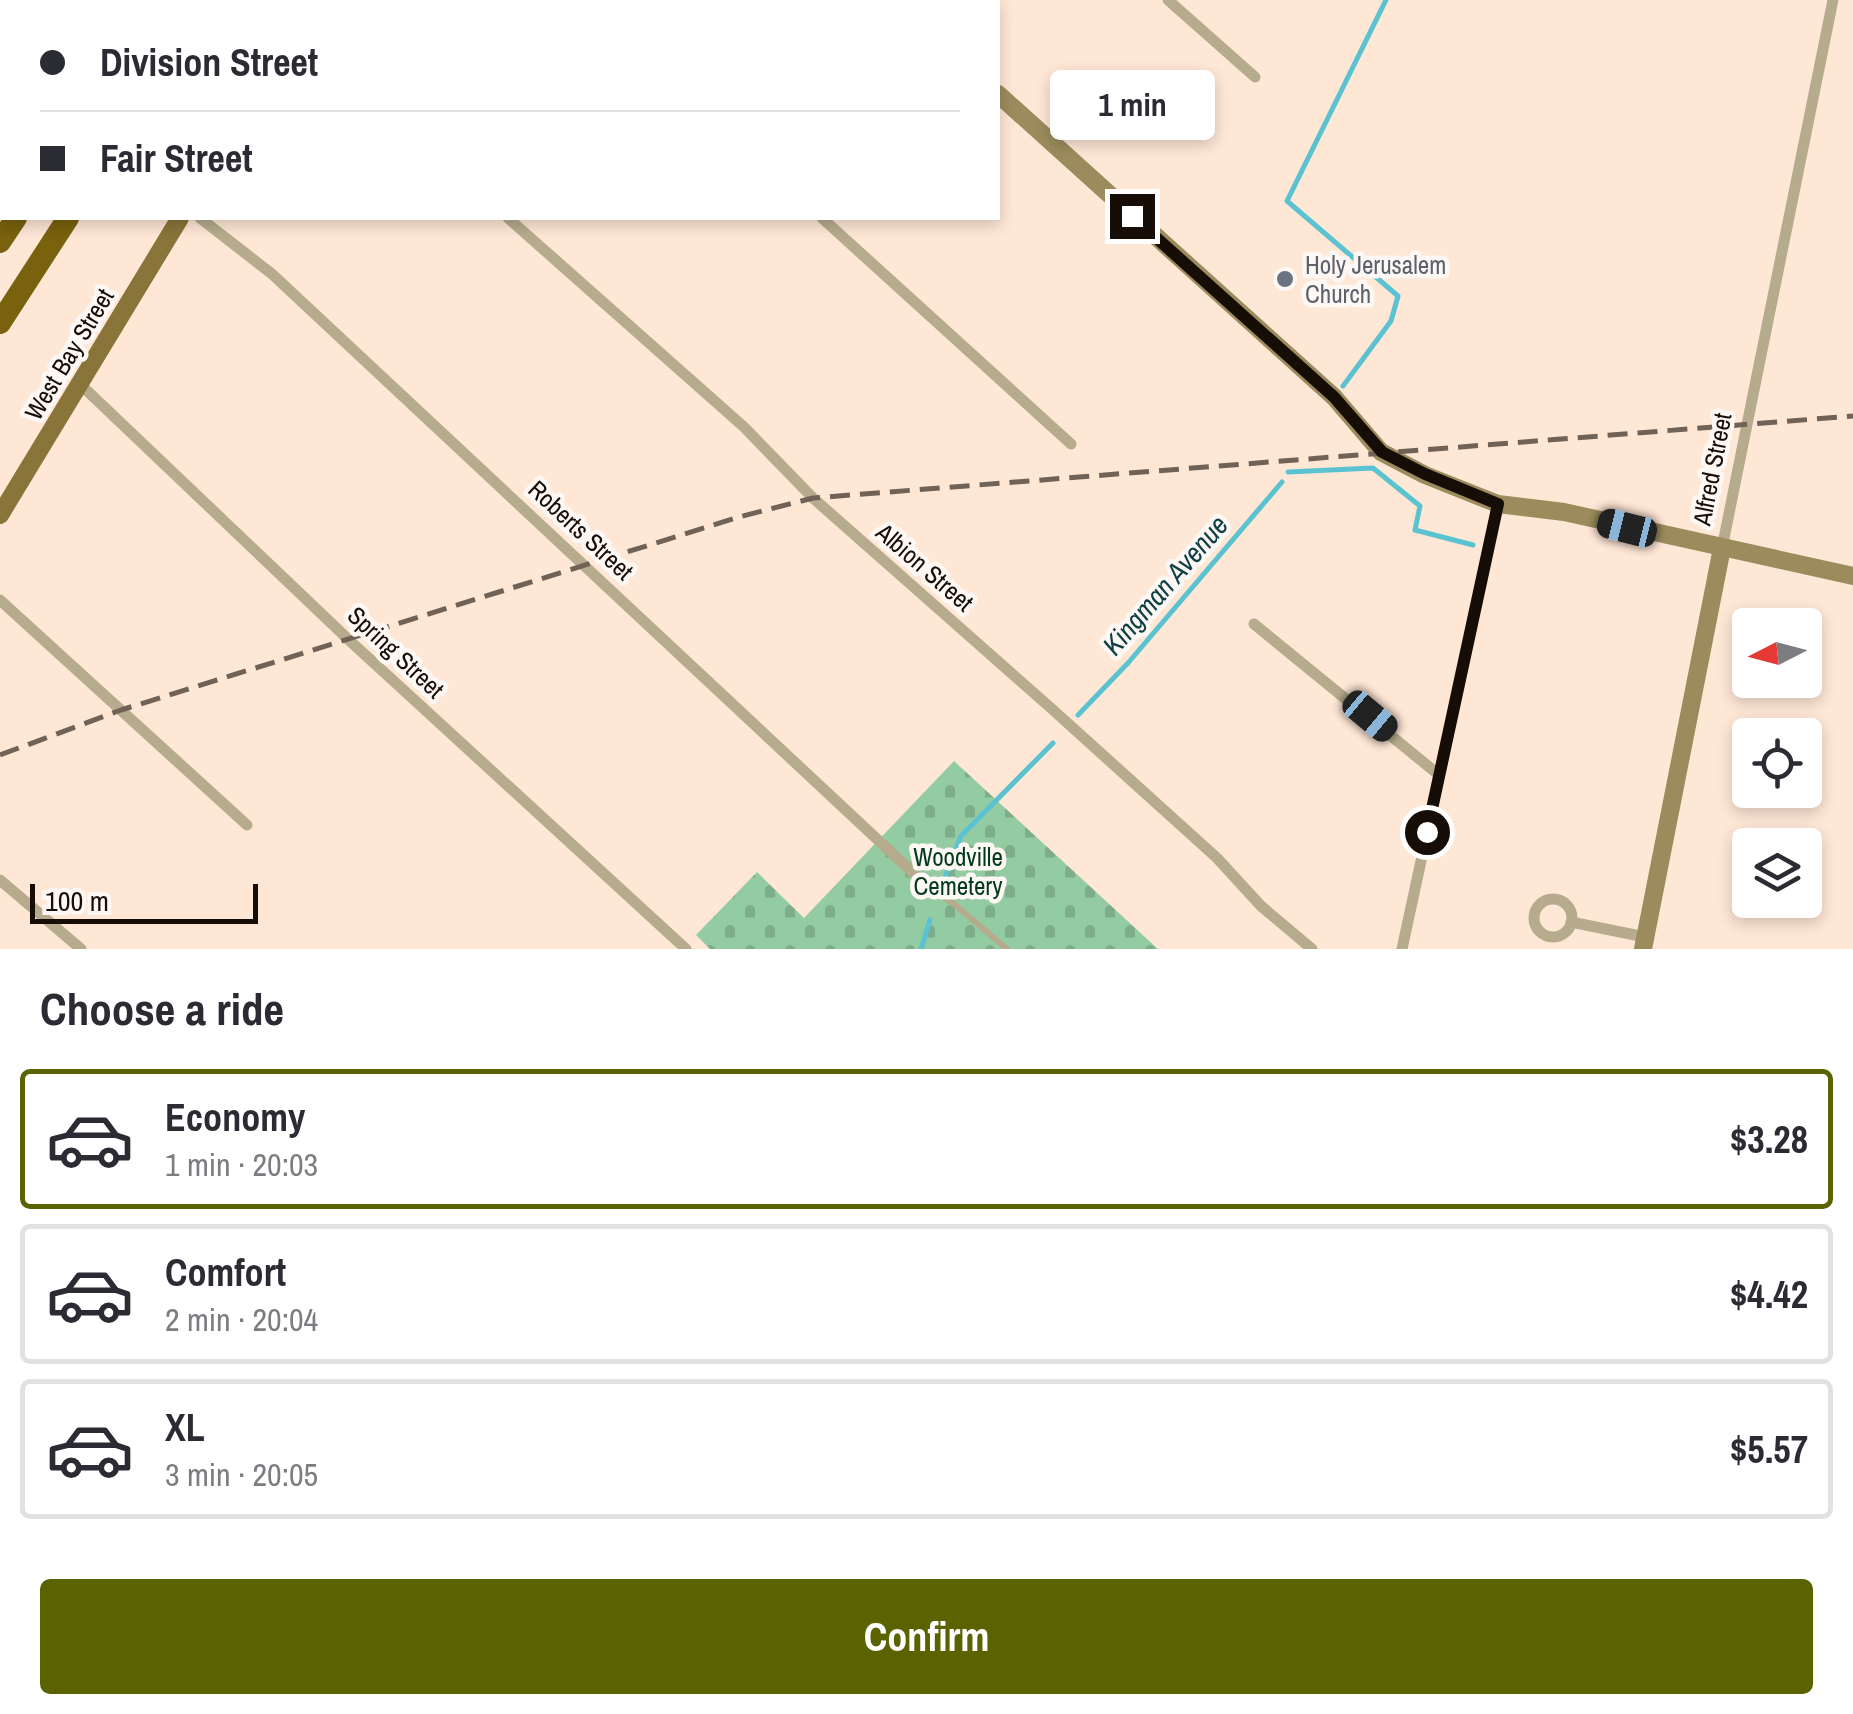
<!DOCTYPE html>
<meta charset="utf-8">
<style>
body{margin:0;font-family:"Archivo Narrow",sans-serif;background:#f7f7f7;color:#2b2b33;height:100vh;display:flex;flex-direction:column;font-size:38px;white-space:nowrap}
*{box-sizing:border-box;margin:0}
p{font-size:32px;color:#7c7c81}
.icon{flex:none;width:55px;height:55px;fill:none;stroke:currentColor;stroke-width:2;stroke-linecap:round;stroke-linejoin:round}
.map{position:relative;height:949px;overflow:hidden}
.side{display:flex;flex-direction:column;background:#fff;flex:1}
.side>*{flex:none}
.hud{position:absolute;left:0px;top:0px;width:1000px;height:220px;box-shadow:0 5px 15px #0003;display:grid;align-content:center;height:220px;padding:0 40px;background:#fff}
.needle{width:65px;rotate:264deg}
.fabs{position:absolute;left:1732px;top:608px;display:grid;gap:20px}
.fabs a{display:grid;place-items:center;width:90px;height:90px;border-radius:10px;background:#fff;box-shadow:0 5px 15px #0003;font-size:50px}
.scale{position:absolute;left:30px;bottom:25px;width:228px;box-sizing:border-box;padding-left:10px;border:5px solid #160d06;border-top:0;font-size:28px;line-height:35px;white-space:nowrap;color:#160d06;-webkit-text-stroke:8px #fef8f4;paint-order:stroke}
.end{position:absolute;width:45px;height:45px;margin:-22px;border:12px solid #160d06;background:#fff;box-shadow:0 0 0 5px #fff}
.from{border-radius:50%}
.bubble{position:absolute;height:70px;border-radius:10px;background:#fff;box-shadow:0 5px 15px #0003;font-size:32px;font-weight:700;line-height:70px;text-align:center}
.car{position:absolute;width:30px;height:60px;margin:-30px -15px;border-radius:12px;box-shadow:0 0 8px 2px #0007;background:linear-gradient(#222 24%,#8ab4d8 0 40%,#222 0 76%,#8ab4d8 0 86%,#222 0)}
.hud b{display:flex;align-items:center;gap:35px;height:95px;font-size:38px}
.hud b+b{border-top:2px solid #e1e1e2}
.hud i{width:25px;height:25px;background:#2b2b33}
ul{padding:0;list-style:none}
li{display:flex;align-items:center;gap:30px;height:140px;margin:0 20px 15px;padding:0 20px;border:5px solid #e1e1e2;border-radius:10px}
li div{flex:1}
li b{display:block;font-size:38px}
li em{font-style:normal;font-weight:700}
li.selected{border-color:#5a6300}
li>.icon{width:90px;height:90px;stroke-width:1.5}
h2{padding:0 40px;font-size:45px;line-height:120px}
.primary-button{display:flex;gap:20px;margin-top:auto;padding:20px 40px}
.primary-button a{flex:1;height:115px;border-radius:10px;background:#5a6300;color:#fff;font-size:40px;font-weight:700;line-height:115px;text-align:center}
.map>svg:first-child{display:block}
</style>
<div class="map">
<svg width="1853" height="949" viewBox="0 0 1853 949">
<defs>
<pattern id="grass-tufts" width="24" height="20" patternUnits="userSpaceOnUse" patternTransform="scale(2.5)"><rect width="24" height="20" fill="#93cba3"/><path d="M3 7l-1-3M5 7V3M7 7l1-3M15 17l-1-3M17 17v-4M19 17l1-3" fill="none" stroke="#7ead8b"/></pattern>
<pattern id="cemetery-stones" width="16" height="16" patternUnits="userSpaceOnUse" patternTransform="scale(2.5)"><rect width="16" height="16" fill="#93cba3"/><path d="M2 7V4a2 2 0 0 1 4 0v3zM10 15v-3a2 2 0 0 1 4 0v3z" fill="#7ead8b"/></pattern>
</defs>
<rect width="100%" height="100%" fill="#ffe7d6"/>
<path fill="url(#grass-tufts)" d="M0,0H106L2,2L0,164Z"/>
<path fill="url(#cemetery-stones)" d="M954,761L1158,949H710L696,935L757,872L804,918Z"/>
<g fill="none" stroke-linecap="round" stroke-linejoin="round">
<g stroke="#5ac2d0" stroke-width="5">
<path d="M1343,386L1391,321L1398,296L1287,201L1386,0"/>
<path d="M1288,472L1373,468L1420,506L1415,530L1473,545"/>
<path d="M1078,715L1128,663L1282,482"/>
<path d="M945,878L961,836L1053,743"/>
<path d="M921,949L930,920"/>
</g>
<path stroke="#b6ac8d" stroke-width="6" d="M925,884L954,904L1007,949"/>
<g stroke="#b6ac8d" stroke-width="11">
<path d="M582,0L585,2"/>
<path d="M1168,0L1255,77"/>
<path d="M200,218L272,274L924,883"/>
<path d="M508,218L744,427L813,498L1052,709L1217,858L1261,906L1312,949"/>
<path d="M822,218L1071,444"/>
<path d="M80,384L350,641L686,949"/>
<path d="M1722,548L1833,0"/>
<path d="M0,600L247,825"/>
<path d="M1254,624L1439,775"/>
<path d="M0,880L81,949"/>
<circle cx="1553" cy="918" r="19"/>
<path d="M1571,922L1645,937"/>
<path d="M1402,949L1498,504"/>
</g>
<g stroke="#9c8c5d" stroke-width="18">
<path d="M898,0L900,2"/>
<path d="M998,94L1334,397L1381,452L1425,475L1498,504L1564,512L1853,576"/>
<path d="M1643,949L1722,548"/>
</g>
<g stroke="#897539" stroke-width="18">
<path d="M314,2L316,0"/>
<path d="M0,515L180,218"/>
</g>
<g stroke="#79610d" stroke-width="22">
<path d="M154,2L155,0"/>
<path d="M206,2L208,0"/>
<path d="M0,242L16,218"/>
<path d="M0,323L68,218"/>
</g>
<path stroke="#716257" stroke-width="5" stroke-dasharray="20 10" stroke-linecap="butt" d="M0,755L121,710L739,517L813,498L1853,416"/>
</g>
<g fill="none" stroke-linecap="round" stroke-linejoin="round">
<path stroke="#160d06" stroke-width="12" d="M1132,216L1334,397L1382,452L1425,474L1498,504L1427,832"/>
</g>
<circle fill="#6b7280" stroke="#fef8f4" stroke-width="4" cx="1285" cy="279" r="10"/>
<g text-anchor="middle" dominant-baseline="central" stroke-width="9" stroke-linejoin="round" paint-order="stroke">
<g font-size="25" fill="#5b616d" stroke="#fef8f4" text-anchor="start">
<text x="1305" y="265">Holy Jerusalem<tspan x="1305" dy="29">Church</tspan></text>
</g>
<g font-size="25" fill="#160d06" stroke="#fef8f4">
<text transform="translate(69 354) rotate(-59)">West Bay Street</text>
<text transform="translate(1712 469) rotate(-79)">Alfred Street</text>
<text transform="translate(581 530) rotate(43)">Roberts Street</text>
<text transform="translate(925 567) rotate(41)">Albion Street</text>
<text transform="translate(396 652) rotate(43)">Spring Street</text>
</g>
<g font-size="25" fill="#01391b" stroke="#fef8f4">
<text x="958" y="857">Woodville<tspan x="958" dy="29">Cemetery</tspan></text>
</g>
<g font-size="28" font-style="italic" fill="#0f4046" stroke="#fef8f4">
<text transform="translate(1165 585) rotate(-49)">Kingman Avenue</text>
</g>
</g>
</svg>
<div class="fabs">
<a><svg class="needle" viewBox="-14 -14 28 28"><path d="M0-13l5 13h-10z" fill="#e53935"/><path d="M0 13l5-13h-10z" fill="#7c7c81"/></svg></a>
<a><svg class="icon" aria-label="locate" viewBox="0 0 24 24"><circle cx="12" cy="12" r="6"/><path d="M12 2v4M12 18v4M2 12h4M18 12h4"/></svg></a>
<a><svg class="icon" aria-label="layers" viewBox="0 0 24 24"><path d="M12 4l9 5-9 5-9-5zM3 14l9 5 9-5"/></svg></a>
</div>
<div class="scale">100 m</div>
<i class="end from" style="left:1427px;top:832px"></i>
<i class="end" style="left:1132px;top:216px"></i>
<div class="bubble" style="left:1050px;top:70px;width:165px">1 min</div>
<i class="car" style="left:1627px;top:528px;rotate:284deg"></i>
<i class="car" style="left:1370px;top:716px;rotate:130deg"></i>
<div class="hud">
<b><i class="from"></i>Division Street</b>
<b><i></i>Fair Street</b>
</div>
</div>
<section class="side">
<h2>Choose a ride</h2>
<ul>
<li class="selected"><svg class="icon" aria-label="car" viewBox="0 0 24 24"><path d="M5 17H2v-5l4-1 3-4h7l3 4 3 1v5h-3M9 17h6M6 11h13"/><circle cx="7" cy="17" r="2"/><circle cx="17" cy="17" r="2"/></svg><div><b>Economy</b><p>1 min · 20:03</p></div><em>$3.28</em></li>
<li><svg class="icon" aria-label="car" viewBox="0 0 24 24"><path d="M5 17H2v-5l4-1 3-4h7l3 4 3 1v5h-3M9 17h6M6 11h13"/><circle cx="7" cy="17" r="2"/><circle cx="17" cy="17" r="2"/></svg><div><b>Comfort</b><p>2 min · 20:04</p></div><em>$4.42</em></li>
<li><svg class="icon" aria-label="car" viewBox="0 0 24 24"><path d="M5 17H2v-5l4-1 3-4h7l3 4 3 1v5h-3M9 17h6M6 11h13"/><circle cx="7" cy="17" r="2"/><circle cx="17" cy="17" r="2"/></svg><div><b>XL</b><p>3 min · 20:05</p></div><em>$5.57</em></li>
</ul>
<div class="primary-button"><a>Confirm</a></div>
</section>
